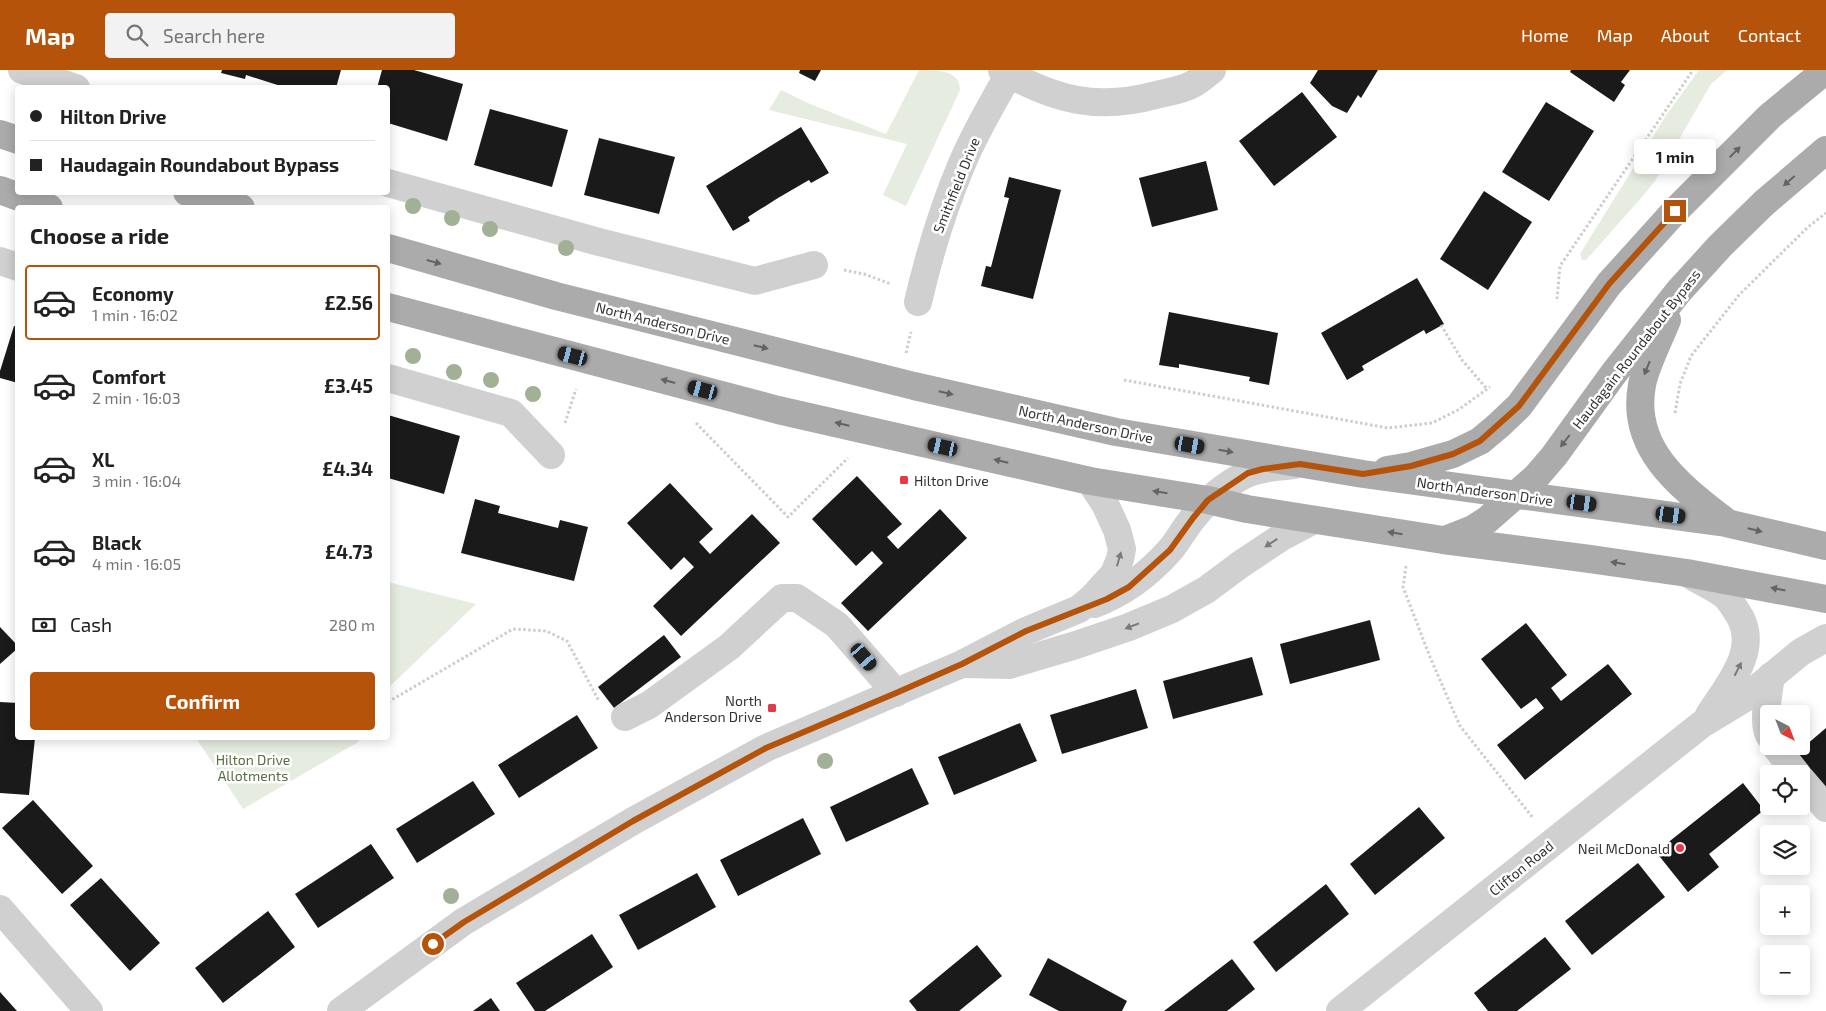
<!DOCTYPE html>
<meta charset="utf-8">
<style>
body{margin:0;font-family:"Exo 2",sans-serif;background:#f2f2f2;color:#222;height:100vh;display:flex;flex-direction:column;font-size:19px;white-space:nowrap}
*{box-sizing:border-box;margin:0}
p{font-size:16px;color:#767676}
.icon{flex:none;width:28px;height:28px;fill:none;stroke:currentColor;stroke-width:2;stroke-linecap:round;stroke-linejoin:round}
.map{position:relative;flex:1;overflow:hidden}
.details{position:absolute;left:15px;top:135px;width:375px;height:535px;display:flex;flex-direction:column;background:#fff;border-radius:5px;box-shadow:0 2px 12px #0003}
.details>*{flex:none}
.guide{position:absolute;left:15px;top:15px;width:375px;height:110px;border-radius:5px;box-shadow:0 2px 12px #0003;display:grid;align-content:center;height:110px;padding:0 15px;background:#fff}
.needle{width:32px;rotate:138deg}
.buttons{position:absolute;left:1760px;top:635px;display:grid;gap:10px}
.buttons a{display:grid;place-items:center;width:50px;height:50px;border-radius:5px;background:#fff;box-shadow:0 2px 12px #0003;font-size:25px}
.end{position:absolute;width:22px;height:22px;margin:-11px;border:6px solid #b45309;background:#fff;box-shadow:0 0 0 2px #fff}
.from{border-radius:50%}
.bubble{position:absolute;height:35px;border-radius:5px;background:#fff;box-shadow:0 2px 12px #0003;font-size:16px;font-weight:700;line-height:35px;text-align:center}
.car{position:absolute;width:15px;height:30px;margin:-15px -8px;border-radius:6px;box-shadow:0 0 4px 1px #0007;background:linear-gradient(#222 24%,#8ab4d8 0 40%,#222 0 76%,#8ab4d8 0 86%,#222 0)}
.guide b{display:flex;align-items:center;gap:18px;height:48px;font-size:19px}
.guide b+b{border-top:1px solid #e0e0e0}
.guide i{width:12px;height:12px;background:#222}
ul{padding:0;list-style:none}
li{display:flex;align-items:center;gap:15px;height:75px;margin:0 10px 8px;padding:0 5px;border:2px solid transparent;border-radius:5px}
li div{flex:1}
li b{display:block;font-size:19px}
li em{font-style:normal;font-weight:700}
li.on{border-color:#b45309}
li>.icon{width:45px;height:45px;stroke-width:1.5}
h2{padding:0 15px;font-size:22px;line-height:60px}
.pay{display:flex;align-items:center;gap:12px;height:55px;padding:0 15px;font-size:19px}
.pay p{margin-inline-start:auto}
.button{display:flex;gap:10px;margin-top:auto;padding:10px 15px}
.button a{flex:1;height:58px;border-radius:5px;background:#b45309;color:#fff;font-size:20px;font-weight:700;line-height:58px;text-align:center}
header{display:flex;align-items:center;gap:30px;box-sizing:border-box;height:70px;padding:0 25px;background:#b45309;color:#fff}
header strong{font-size:24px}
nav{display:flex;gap:28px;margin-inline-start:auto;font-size:18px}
.search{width:350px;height:45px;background:#f2f2f2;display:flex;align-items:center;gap:12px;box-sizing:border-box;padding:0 18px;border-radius:5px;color:#767676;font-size:19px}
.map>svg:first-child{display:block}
</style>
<header>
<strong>Map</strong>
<div class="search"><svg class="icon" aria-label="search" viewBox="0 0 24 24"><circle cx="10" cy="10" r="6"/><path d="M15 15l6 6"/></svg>Search here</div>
<nav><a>Home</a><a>Map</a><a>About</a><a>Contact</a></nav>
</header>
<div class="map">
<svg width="1826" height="941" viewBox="0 0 1826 941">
<rect width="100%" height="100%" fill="#fff"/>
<g fill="#e6ecdf">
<path d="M919,0C938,0 960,0 960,20L906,136L883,125L907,74L769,40L781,20L810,34L886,64Z"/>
<path d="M1699,0H1727L1711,14L1655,111L1642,127L1586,190H1582L1580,184L1665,47Z"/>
<path d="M388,512L476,534L388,618Z"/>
<path d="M196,668H359L358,672L243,739Z"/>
</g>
<g fill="#1a1a1a">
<path d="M222,0H341L336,18H287L246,5L245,9L221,3Z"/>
<path d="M382,0H414L463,14L447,71L388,53V18H377Z"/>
<path d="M800,0H821L815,11L799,3Z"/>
<path d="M1318,0H1378L1361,28L1358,25L1347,43L1332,36L1310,13Z"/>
<path d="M1571,0H1630L1621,12L1625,15L1614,32L1570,2Z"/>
<path d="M1302,22L1337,67L1274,116L1239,71Z"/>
<path d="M1546,32L1594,61L1549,131L1502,102Z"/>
<path d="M490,39L568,60L552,117L474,95Z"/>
<path d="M801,57L829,103L811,113L809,110L778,128L748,147L750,151L733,161L706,116Z"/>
<path d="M599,68L675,87L659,144L584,125Z"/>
<path d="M1206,91L1218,140L1152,157L1139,108Z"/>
<path d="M1009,107L1061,120L1033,229L981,216L986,196L991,197L1009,128L1004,127Z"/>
<path d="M1484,121L1532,152L1488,220L1440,189Z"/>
<path d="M1417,208L1444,254L1426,264L1424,260L1362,296L1364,300L1347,310L1321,263Z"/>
<path d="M1169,242L1278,263L1269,315L1249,311L1250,307L1179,294V298L1159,295Z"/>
<path d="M14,256L18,257V313L0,308V301Z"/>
<path d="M388,345L460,366L444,424L388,408Z"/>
<path d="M857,406L902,454L887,467L898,479L940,439L967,468L868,561L841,533L883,493L872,481L856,496L812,449Z"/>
<path d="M670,413L713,459L699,472L710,484L752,444L780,473L681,566L653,536L694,497L684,487L671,500L627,453Z"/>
<path d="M475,429L500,436L498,443L558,458L560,450L588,457L574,511L461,483Z"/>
<path d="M1370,550L1380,590L1290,614L1280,574Z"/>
<path d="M1526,553L1567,605L1551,618L1561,631L1608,594L1632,624L1525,710L1497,675L1544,638L1536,628L1521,639L1481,589Z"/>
<path d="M0,557L18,576V578L0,594Z"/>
<path d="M664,565L681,587L614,638L598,617Z"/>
<path d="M1252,587L1263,625L1173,649L1163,611Z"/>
<path d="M1136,619L1148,658L1062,684L1050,645Z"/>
<path d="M0,632L18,633V668H35L29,725L0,723Z"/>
<path d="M577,645L598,678L519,728L498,695Z"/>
<path d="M1020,653L1037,691L954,725L938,687Z"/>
<path d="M1826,658V725L1793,686Z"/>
<path d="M912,698L929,734L846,772L830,737Z"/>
<path d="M473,711L495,744L417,793L396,759Z"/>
<path d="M1743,713L1764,740L1709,784L1719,797L1688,822L1656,782Z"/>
<path d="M33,730L93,796L62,824L2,758Z"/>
<path d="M1419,737L1445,768L1375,825L1350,794Z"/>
<path d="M803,748L821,784L738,826L720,790Z"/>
<path d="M371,774L394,808L318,858L295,824Z"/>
<path d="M1638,793L1665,827L1592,885L1565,851Z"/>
<path d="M697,803L716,837L638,880L619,845Z"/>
<path d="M101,808L160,873L130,901L70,835Z"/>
<path d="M1326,814L1349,844L1276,902L1253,872Z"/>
<path d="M268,841L295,877L223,933L195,898Z"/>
<path d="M592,864L613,897L545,941H535L516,913Z"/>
<path d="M1545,867L1571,899L1517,941H1488L1474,923Z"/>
<path d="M977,875L1002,906L959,941H917L909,931Z"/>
<path d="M1048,888L1127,931L1122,941H1059L1029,925Z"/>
<path d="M1232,889L1255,919L1227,941H1164Z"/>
<path d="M0,922L17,941H0Z"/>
<path d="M491,928L500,941H473Z"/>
</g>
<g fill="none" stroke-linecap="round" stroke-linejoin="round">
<g stroke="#cdcdcd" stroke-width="3" stroke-dasharray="2.5 2.5" stroke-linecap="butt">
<path d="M844,200L864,204L891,214"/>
<path d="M1557,229L1560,196L1693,0"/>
<path d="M1441,255L1462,290L1487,319"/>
<path d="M906,283L911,262"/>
<path d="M1124,310L1388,358L1432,353L1458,340L1490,317"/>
<path d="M1675,343L1680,314L1691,286L1739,225L1808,157L1826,143"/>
<path d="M565,353L576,319"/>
<path d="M696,353L788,447L848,388"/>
<path d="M1406,496L1403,517L1430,587L1460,656L1533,748"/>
<path d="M388,632L513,559L546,561L567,571L599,631"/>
</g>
<g stroke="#d0d0d0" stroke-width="28">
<path d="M22,0L76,18"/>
<path d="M1002,0C1054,30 1097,41 1156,25C1168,22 1183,20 1193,14C1200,10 1206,5 1212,0"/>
<path d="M388,113L599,172L755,211L814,195"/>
<path d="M0,191L18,197"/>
<path d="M918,232C929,185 942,141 961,96C974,64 992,34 1009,4"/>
<path d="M388,308L511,343L551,385"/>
<path d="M1690,505C1700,511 1713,517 1723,524C1729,528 1733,536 1737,542C1762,578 1728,615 1709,645"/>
<path d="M1094,534C1124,523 1150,503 1171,479C1179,469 1185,458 1193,448C1207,430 1228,412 1249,403C1263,397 1279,397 1294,395"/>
<path d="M964,594L1009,595L1076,575L1129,557L1172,539L1206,520L1241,494L1280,468L1314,450"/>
<path d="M625,647L649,635L729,577L782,528H797L837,555L896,623"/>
<path d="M1769,665C1762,651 1769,622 1771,606"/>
<path d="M1775,676L1797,704"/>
<path d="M1801,709L1826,738"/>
<path d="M0,839L89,941"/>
<path d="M341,941L463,852L633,751L766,678L962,594L1026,561L1079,539L1092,528L1114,504L1120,489L1122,479L1117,460L1105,434L1090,411"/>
<path d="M1340,941L1702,654L1745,628L1801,582L1826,568"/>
</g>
<g stroke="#ababab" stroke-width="28">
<path d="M0,64L18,70"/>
<path d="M0,120L49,138"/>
<path d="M187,122L241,138"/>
<path d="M388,178L556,226L914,316L1116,362L1363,404L1726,453L1826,476"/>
<path d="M388,237L778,340L1090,411L1208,430L1247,439L1443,470L1590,489L1687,503L1826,529"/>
<path d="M1667,250C1660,268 1645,297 1642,315C1630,379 1680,416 1725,451"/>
<path d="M1387,400L1411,396L1453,384L1480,371L1499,355L1519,336L1609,214L1675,141L1770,46L1826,0"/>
<path d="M1445,470L1473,459L1487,450L1536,407L1554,386L1614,303L1679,221L1720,176L1764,133L1826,80"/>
</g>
</g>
<g fill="#a2b095">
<circle cx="413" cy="136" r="8"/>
<circle cx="452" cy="148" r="8"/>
<circle cx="490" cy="159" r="8"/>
<circle cx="566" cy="178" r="8"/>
<circle cx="413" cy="286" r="8"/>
<circle cx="454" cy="302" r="8"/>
<circle cx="491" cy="310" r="8"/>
<circle cx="533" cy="324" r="8"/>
<circle cx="825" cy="691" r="8"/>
<circle cx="451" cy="826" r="8"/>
</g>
<defs><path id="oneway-solid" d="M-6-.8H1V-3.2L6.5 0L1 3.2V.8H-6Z" transform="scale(1.25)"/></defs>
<g fill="#636363">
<use href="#oneway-solid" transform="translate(1735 82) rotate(-45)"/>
<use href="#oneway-solid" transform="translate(1789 111) rotate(139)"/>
<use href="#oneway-solid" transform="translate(434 192) rotate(16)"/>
<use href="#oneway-solid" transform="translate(761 277) rotate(14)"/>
<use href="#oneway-solid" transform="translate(1647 298) rotate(112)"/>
<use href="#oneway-solid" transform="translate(668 311) rotate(-165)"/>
<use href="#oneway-solid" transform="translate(946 323) rotate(13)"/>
<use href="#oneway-solid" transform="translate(842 354) rotate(-167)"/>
<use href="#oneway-solid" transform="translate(1565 371) rotate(127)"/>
<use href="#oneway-solid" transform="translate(1226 381) rotate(10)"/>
<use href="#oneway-solid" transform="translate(1001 391) rotate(-167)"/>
<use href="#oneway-solid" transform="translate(1160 422) rotate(-171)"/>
<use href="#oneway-solid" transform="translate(1755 460) rotate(14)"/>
<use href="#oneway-solid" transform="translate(1395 463) rotate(-171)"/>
<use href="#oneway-solid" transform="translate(1618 493) rotate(-171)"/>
<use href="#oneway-solid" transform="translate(1778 519) rotate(-169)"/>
</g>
<g fill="#7a7a7a">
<use href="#oneway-solid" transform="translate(1271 473) rotate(147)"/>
<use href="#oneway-solid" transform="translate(1119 489) rotate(-74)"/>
<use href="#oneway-solid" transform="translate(1132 556) rotate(159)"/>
<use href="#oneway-solid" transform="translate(1738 599) rotate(-63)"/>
</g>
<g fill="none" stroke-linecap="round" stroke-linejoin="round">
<path stroke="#b45309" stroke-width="6" d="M433,874L464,852L633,751L766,678L896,623L962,594L1026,561L1107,529L1129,517L1170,480L1193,448L1208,430L1248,403L1263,399L1300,394L1363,404L1411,396L1453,384L1480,371L1519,336L1609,214L1675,141"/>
</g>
<g fill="#e63946" stroke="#fff" stroke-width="2">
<rect x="899" y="405" width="10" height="10" rx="2.5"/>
<rect x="767" y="633" width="10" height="10" rx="2.5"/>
<circle cx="1680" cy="778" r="5"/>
</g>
<g text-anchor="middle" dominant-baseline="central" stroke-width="5" stroke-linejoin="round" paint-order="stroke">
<g font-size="14" fill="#333" stroke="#fff">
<text transform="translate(956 115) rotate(-68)">Smithfield Drive</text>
<text transform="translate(663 253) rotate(14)">North Anderson Drive</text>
<text transform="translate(1636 279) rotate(-52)">Haudagain Roundabout Bypass</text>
<text transform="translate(1086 354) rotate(12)">North Anderson Drive</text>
<text transform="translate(1485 421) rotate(8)">North Anderson Drive</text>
<text transform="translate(1521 798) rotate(-39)">Clifton Road</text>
</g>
<g font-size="14" fill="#333" stroke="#fff" text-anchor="end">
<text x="914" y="410" text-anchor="start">Hilton Drive</text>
<text x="762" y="630">North<tspan x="762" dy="16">Anderson Drive</tspan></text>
<text x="1670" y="778">Neil McDonald</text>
</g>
<g font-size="14" fill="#56703f" stroke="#fff">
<text x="253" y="689">Hilton Drive<tspan x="253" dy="16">Allotments</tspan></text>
</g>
</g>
</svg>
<div class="buttons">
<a><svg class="needle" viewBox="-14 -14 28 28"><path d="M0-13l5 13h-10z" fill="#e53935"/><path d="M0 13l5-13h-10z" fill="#767676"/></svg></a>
<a><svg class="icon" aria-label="locate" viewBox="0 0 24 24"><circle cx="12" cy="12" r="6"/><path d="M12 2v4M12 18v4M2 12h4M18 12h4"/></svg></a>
<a><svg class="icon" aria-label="layers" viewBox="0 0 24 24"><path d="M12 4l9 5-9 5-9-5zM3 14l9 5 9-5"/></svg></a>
<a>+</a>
<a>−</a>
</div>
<i class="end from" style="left:433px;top:874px"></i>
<i class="end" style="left:1675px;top:141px"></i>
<div class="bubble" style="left:1634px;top:69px;width:82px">1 min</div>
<i class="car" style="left:573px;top:286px;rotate:285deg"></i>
<i class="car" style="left:703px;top:320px;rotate:285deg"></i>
<i class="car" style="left:1190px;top:375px;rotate:100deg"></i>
<i class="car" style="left:943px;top:377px;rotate:283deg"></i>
<i class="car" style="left:1582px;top:433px;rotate:98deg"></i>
<i class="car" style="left:1671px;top:445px;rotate:98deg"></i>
<i class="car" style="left:864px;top:587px;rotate:139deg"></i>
<div class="guide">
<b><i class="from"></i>Hilton Drive</b>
<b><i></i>Haudagain Roundabout Bypass</b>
</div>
<section class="details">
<h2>Choose a ride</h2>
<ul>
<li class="on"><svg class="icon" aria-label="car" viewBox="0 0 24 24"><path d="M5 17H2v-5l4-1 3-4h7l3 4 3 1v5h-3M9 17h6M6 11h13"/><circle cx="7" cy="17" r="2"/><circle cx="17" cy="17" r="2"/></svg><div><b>Economy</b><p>1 min · 16:02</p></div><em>£2.56</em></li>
<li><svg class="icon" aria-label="car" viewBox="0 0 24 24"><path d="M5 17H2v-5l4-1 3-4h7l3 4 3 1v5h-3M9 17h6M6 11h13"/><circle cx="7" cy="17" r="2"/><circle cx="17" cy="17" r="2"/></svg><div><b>Comfort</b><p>2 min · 16:03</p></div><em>£3.45</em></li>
<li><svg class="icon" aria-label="car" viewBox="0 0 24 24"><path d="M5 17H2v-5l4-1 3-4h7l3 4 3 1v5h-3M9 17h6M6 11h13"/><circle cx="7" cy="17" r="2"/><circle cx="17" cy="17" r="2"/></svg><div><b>XL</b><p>3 min · 16:04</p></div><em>£4.34</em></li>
<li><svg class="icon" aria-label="car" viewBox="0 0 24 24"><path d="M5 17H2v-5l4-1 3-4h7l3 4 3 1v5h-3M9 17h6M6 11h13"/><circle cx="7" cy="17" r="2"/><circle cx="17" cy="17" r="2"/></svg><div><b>Black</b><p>4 min · 16:05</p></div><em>£4.73</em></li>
</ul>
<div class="pay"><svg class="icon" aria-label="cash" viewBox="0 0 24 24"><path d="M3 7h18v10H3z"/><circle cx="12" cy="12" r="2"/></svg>Cash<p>280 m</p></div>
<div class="button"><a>Confirm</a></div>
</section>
</div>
